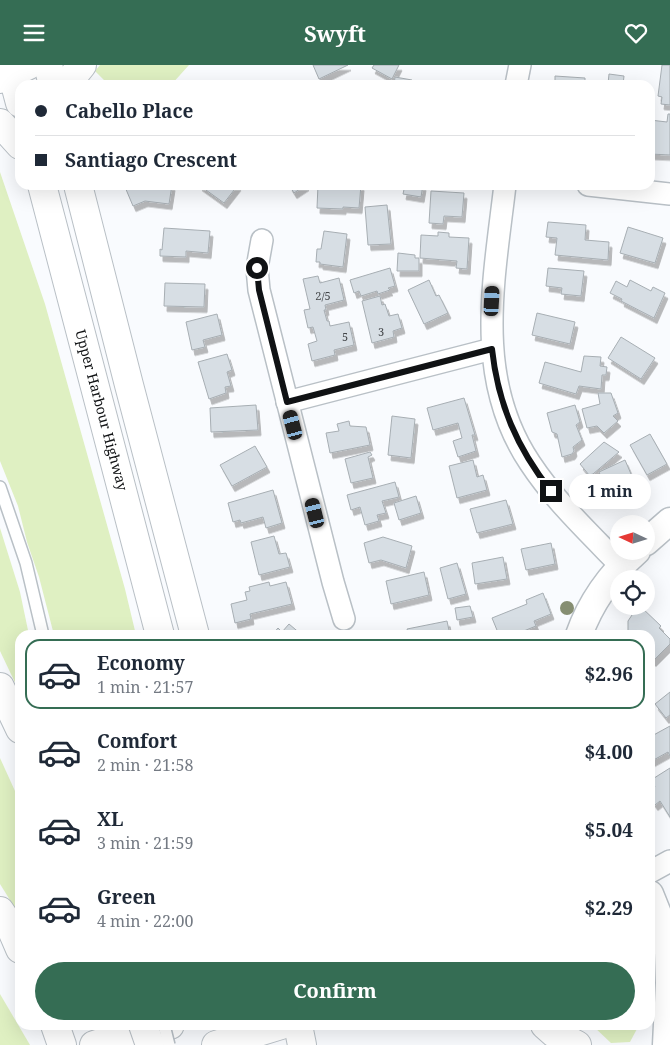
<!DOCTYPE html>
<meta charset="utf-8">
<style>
body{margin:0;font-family:"Noto Serif",serif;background:#f6f6f7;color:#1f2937;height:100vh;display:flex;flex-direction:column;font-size:19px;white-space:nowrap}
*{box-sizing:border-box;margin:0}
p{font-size:16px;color:#747a83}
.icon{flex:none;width:28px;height:28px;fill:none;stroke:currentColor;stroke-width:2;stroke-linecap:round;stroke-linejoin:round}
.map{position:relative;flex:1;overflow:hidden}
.drawer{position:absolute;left:15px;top:565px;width:640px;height:400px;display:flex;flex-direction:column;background:#fff;border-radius:15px;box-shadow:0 5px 20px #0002}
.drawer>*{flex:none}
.hud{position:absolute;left:15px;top:15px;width:640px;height:110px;border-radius:15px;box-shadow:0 5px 20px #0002;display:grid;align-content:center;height:110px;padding:0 20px;background:#fff}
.needle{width:32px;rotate:274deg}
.fabs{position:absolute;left:610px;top:450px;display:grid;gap:10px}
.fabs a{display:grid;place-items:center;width:45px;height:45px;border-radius:50%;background:#fff;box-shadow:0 5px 20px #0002;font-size:25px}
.end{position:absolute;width:22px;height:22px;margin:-11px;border:6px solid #101214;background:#fff;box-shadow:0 0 0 2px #fff}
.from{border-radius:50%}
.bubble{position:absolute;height:35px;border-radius:18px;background:#fff;box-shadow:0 5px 20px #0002;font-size:16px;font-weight:700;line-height:35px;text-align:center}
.car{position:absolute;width:15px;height:30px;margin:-15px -8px;border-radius:6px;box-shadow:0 0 4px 1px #0007;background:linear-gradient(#222 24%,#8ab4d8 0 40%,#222 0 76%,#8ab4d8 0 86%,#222 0)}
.hud b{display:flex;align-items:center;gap:18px;height:48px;font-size:19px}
.hud b+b{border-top:1px solid #e0e1e3}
.hud i{width:12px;height:12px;background:#1f2937}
ul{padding:9px 0 0;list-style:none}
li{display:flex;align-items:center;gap:15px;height:70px;margin:0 10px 8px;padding:0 10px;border:2px solid transparent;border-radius:15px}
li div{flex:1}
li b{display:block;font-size:19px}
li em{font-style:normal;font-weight:700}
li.selected{border-color:#356d54}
li>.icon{width:45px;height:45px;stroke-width:1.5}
.primary-button{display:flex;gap:10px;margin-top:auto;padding:10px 20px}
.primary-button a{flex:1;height:58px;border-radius:30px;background:#356d54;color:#fff;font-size:20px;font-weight:700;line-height:58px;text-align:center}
header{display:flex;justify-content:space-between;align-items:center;height:65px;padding:0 20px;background:#356d54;color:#fff;font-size:22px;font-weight:700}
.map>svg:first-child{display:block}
</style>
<header><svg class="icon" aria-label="menu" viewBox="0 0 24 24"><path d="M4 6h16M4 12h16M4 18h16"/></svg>Swyft<svg class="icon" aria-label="heart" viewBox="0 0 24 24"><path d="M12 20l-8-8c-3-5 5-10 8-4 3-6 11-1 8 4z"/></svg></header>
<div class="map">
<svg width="670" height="980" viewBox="0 0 670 980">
<defs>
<filter id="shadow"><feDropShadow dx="3" dy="5.5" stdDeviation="0" flood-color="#0004"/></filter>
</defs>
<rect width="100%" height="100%" fill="#f9fbfe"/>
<g fill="#dff0c2">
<path d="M100,0H189L171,20H105L106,17L95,6Z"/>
<path d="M0,107L45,239L125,524L136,570H54L39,512L27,477L18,441L0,396Z"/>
<path d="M0,463L20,527L29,570H20V628L0,586Z"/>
<path d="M0,693L20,737V851L0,819Z"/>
<path d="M0,929L30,980H0Z"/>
<path d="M592,960H639L630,977L611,978Z"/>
</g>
<g fill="#d7dee4" stroke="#a7aeb3" filter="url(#shadow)">
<path d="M313,0H348L319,14Z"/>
<path d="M374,0H399L392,14L372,3Z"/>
<path d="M662,0H670V40L661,39L662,32L658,31Z"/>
<path d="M609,9L624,11L623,20H591L592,17L608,19Z"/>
<path d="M555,11L585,13V20H555Z"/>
<path d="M395,12L412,15L411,20H394Z"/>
<path d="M668,49H670V90L650,89V55L667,57Z"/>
<path d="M129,120H172L169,139L145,136L133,141L125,122Z"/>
<path d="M199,120H238L224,138Z"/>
<path d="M289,120H306L294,128Z"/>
<path d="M318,120H361L359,143L343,142V144L317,143Z"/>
<path d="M405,120H423L421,132L403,129Z"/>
<path d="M431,126L464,128L462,152L444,151L443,159L429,158Z"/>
<path d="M387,140L391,179L368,180L365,142Z"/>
<path d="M548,157L586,160L585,175L609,177L608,195L555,190L557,173L546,172Z"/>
<path d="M628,162L663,173L655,198L620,188Z"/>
<path d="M164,163L210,166L208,188L186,186V192L160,191V184L162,185Z"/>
<path d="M324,166L347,169L343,202L320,199V197H316L317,184H321Z"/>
<path d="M438,167L449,168V172L469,173L467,204L456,203L457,196L420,193L421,170L438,171Z"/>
<path d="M398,188L415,190V193H419V206H397Z"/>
<path d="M390,203L395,221L388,223L390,225L378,229L377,226L361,231L359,226L354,228L350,215Z"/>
<path d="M548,203L584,206L581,231L561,229L562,223L546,221Z"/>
<path d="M318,211L320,218L339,213L344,235L325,240L326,245H324L327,256H329L330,261L349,257L354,280L334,285L335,290L312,296L308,279L317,276L313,262L308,263L304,245L310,244L303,214Z"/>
<path d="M429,215L436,231L439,230L448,248L424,259L408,225Z"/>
<path d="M630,215L651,226L653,222L665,228L654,253L621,236L622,234L610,228L616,216L627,222Z"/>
<path d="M165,218L205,219L204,242L164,241Z"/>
<path d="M380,231L382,240L385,239L389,251L398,249L402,263L393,266L394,272L372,278L362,236Z"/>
<path d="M537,248L575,257L570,279L532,270Z"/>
<path d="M217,249L222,270L203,275L205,282L192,285L186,257Z"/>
<path d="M621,272L655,293L641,314L608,293Z"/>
<path d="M227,289L232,305L227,307L231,321L225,322L226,328L209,334L198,297Z"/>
<path d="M584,291L601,292L600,301L607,302L606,310H602L601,324L579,321L576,329L539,318L545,297L581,307Z"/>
<path d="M598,328H611L618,348L613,351L618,356L604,368L597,361L587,363L582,344L600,339Z"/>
<path d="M464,333L475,370H472L476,386L458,392L453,376L462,373L458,358L433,365L427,343Z"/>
<path d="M256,340L258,365L211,367L210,343Z"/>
<path d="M575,340L580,357L576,360L582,375L573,382L574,386L572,389L562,392L557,369L552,367L547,348Z"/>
<path d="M392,351L415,354L411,393L388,390Z"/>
<path d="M349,356L350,361L366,362L370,380L330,388L326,368L339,366L337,359Z"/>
<path d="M650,369L667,399L647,410L630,380Z"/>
<path d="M604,377L619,387L593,409L589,410L580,399Z"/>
<path d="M255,381L267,402L232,421L220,400Z"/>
<path d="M370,387L372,390L368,392L373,413L351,418L345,394Z"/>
<path d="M473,395L477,412L483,410L487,425L457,433L449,401Z"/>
<path d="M625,395L640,430L630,435L624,422L608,429L599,407Z"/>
<path d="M395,417L399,432L382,436L386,448L377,450L379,456L365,460L360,442L351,445L347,430Z"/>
<path d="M273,425L282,458L266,463L263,452L241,458L240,455L233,457L228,438Z"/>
<path d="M416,431L421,448L399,455L394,438Z"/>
<path d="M506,435L513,459L477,468L470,444Z"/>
<path d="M274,471L279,489L286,488L290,502L259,510L251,477Z"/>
<path d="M383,472L412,481L406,503L381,495L369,498L364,478Z"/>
<path d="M551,478L555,499L526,505L521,484Z"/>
<path d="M503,492L507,514L475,519L472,498Z"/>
<path d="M457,498L466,529L448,534L440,503Z"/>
<path d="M424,507L429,530L391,539L386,516Z"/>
<path d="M269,517L270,521L286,517L292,539L250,549L251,554L235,558L231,539L247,535L245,527L250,526L249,522Z"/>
<path d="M543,528L551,549L534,556L536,561L514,570H499L492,553L527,539L526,535Z"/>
<path d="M470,541L473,552L457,555L455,543Z"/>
<path d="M638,541H640L661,561L659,563L670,574V579L653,596L650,593V570H627L625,568L628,565V556Z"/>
<path d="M447,556L450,570H409L407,564Z"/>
<path d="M289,559L302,570H272L278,563L282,567Z"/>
<path d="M670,627V650L666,653L655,639Z"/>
<path d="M670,661V691L668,687L650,697V672Z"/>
<path d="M670,703V752L660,736L655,740L650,733V725L655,722L651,715Z"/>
</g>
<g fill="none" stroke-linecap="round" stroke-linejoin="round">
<g stroke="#b9c0c6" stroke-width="14">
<path id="service" d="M0,422L26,498L43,570"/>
</g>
<g stroke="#b9c0c6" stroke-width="24">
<g id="minor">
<path d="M516,20L520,0"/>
<path d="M505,120C494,215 473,313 530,398C555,436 589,468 621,501"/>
<path d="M588,120L670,129"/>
<path d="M262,175L257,203L259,225L333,517L344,554"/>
<path d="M287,337L492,284"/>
<path d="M650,807L670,796"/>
</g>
</g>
<g stroke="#b9c0c6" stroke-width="29">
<g id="tertiary">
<path d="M646,477L670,456"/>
<path d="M579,570C591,536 610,510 637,486"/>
<path d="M650,829L661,856L668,887L669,918L666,980"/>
</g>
</g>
<g stroke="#b9c0c6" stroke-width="30">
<g id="secondary">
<path d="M545,960L554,968L577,980"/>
<path d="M216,980L281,960"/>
</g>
</g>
<g stroke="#b9c0c6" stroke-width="30">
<g id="primary">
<path d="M10,0L20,38"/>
<path d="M48,0L53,20"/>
<path d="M42,120L160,570"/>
<path d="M78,120L129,320L195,570"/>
<path d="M94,980L128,969L170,960"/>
</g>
</g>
<g stroke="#b9c0c6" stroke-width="30">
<g id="motorway">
<path d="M0,14L29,0"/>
<path d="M66,20L82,0"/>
<path d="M0,58L20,80"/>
<path d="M0,622L20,664"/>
<path d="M0,846L10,861L20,884"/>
<path d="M55,960L62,980"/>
<path d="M298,960L302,980"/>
</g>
</g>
<use href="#service" stroke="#fff" stroke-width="11"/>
<use href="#minor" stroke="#fff" stroke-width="21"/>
<use href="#tertiary" stroke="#fff" stroke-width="26"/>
<use href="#secondary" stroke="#fff" stroke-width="28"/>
<use href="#primary" stroke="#fff" stroke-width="28"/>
<use href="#motorway" stroke="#fff" stroke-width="28"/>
<g stroke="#b9c0c6" stroke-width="14" stroke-linecap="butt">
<path id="service-bridge" d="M164,960L169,980"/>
</g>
<g stroke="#b9c0c6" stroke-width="30" stroke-linecap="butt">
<path id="motorway-bridge" d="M143,960L150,980"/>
</g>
<use href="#service-bridge" stroke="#fff" stroke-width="11"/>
<use href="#motorway-bridge" stroke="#fff" stroke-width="28"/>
</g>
<circle fill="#868e72" cx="567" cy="543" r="7"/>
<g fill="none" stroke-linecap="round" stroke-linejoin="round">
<path stroke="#101214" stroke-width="6" d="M257,203L259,225L287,337L492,284C498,339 517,383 551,426"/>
</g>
<g text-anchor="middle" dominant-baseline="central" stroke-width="4" stroke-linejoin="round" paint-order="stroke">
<g font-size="11" fill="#424548">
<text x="323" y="230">2/5</text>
<text x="381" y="266">3</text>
<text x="345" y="271">5</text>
</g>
<g font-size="14" fill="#101214" stroke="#fff">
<text transform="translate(102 345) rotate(75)">Upper Harbour Highway</text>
</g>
</g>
</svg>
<div class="fabs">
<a><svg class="needle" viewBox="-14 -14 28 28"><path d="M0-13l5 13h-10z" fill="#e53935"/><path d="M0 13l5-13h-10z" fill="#747a83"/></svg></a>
<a><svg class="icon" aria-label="locate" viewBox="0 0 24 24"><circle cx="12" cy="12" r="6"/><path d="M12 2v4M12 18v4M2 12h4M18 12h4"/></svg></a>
</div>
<i class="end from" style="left:257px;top:203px"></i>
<i class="end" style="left:551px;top:426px"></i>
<div class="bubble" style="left:569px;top:409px;width:82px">1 min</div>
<i class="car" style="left:492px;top:236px;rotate:3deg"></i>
<i class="car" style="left:293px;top:360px;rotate:345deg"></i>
<i class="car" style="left:315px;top:448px;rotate:346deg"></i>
<div class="hud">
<b><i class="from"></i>Cabello Place</b>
<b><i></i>Santiago Crescent</b>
</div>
<section class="drawer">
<ul>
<li class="selected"><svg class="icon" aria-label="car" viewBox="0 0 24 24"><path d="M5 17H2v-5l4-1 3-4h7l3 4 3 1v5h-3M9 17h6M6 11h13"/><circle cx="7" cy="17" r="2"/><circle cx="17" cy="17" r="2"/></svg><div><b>Economy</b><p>1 min · 21:57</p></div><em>$2.96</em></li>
<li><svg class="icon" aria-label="car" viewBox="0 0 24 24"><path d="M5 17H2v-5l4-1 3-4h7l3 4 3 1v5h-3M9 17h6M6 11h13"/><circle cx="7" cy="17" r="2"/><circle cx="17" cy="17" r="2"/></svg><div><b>Comfort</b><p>2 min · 21:58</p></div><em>$4.00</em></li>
<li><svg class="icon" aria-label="car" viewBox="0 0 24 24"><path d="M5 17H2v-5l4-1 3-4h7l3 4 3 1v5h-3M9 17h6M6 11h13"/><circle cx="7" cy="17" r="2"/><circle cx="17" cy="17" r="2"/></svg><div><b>XL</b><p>3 min · 21:59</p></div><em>$5.04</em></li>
<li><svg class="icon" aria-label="car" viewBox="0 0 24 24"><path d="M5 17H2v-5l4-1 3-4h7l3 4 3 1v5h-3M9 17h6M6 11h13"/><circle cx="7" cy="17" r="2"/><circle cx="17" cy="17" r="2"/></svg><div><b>Green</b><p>4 min · 22:00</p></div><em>$2.29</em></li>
</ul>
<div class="primary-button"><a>Confirm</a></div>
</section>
</div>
